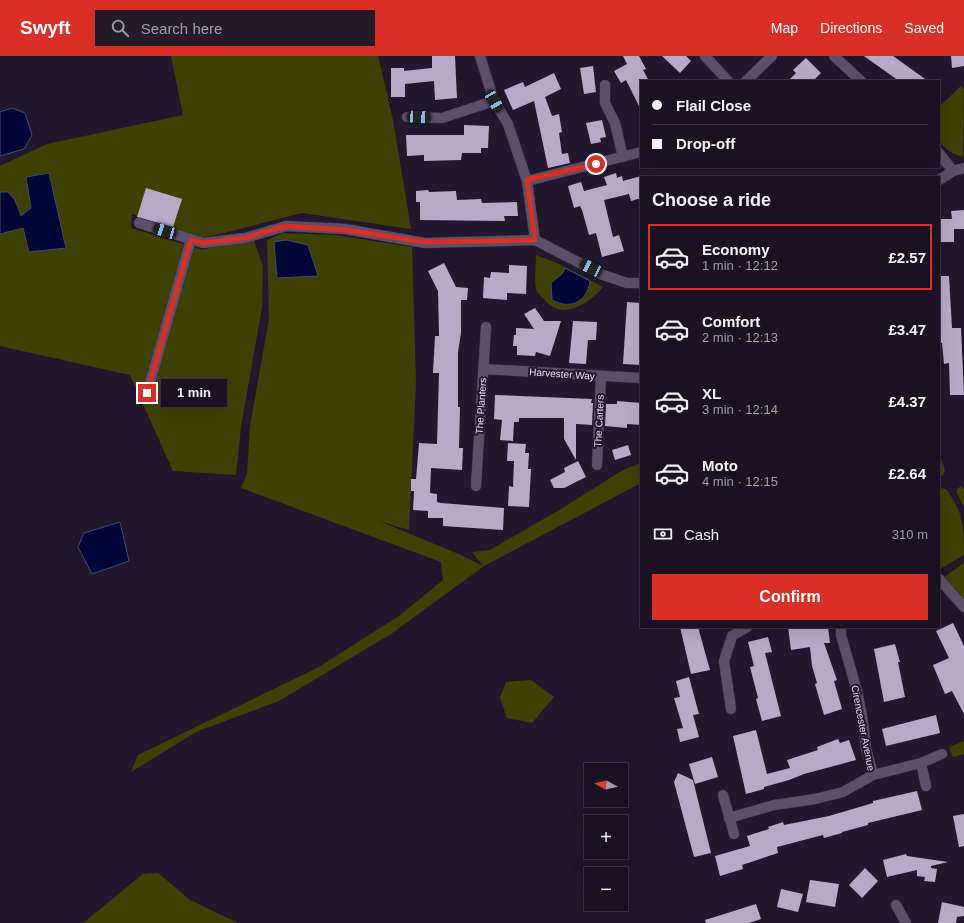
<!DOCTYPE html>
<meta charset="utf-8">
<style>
body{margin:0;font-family:Helvetica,sans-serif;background:#231b2a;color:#f1f3f6;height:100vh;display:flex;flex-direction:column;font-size:15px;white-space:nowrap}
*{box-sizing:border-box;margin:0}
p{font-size:13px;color:#9f9ea5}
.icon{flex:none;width:22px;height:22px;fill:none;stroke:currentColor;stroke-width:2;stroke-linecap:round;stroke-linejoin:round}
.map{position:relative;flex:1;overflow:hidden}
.details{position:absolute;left:640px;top:120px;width:300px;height:452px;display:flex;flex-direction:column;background:#1a1222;border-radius:0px;box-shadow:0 4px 16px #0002,0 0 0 1px #383240}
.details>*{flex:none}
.hud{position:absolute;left:640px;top:24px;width:300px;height:88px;border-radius:0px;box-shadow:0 4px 16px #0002,0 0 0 1px #383240;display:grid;align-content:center;height:88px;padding:0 12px;background:#1a1222}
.needle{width:26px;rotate:278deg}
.controls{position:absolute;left:584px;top:707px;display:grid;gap:8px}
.controls a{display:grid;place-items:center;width:44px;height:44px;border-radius:0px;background:#1a1222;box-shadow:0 4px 16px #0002,0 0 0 1px #383240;font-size:20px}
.end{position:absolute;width:18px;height:18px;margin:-9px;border:5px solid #d93025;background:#fff;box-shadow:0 0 0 2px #fff}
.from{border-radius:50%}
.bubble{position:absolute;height:28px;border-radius:0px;background:#1a1222;box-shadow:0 4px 16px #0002,0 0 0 1px #383240;font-size:13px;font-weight:800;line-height:28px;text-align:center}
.car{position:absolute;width:12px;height:24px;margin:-12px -6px;border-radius:5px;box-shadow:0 0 3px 1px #0007;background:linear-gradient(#222 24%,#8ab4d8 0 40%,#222 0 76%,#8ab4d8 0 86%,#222 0)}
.hud b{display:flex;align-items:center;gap:14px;height:38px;font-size:15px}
.hud b+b{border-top:1px solid #383240}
.hud i{width:10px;height:10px;background:#f1f3f6}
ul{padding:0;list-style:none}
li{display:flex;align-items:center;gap:12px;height:66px;margin:0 8px 6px;padding:0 4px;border:2px solid transparent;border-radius:0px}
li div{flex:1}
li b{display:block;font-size:15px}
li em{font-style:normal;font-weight:800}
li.active{border-color:#d93025}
li>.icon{width:36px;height:36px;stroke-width:1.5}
h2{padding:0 12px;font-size:18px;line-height:48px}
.pay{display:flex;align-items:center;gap:10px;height:44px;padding:0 12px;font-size:15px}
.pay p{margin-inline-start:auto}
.cta{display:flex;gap:8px;margin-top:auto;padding:8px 12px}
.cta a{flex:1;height:46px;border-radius:0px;background:#d93025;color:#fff;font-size:16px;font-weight:800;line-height:46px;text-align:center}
header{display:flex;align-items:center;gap:24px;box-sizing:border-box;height:56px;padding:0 20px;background:#d93025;color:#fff}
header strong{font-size:19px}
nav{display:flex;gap:22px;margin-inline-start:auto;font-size:14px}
.search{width:280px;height:36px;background:#231b2a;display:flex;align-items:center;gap:10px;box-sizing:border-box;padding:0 14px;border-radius:0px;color:#9f9ea5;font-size:15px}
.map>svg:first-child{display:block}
</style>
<header>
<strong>Swyft</strong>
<div class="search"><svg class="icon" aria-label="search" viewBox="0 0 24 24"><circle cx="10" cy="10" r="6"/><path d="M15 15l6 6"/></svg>Search here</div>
<nav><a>Map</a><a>Directions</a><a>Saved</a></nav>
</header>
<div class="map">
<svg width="964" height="867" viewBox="0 0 964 867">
<rect width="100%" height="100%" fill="#22182e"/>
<g fill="#3e4104">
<path d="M171,0H378L393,64L411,173L302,157L220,178L198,182L132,158L131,172L203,194L245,182L254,185L263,210L262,251L241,371L236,419L173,415L130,319L0,290V110L47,88L183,59Z"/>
<path d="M961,30L964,33L963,101C933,92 939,77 939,51Z"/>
<path d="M283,177L335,179L412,191L416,326L409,474L379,465L461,499L483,510L472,496L490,494L561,453L623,414L641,407V427L484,510L391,578L279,645L196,676L131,716L138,699L317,612L399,560L443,524L441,506L241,432L247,417L250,370L269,263L267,184Z"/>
<path d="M536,199L555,206L603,231C589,248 561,266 544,243C542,241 537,237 536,233C534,224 536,209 536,199Z"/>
<path d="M939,397L945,414L943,420L939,419Z"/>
<path d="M961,430L964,433V451L957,437V433Z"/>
<path d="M939,432L946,433C964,458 964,470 964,499L940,513Z"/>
<path d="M964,507V544L944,521Z"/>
<path d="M531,624L554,641L532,667L507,662L500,642L506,626Z"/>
<path d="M964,685V698L953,701L949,691Z"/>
<path d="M158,817L190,844L238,867H83L143,818Z"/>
</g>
<g fill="#000737" stroke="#44476d">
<path d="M12,52L25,57L32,79L24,93L0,100V56Z"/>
<path d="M49,117L66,192L29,196L23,172L0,178V136H8L15,144L21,160L31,152L26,121Z"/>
<path d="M286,184L308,189L318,220L277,222L274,186Z"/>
<path d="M565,212L590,225C587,246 571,254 552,244L551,227L562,218Z"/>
<path d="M120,466L129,505L92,518L78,491L84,477Z"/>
</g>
<g fill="#b6aac8">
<path d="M432,0H455L457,42L435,44L434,25L405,28V41H391V12H404V15L432,12Z"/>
<path d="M623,0H639L646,13L643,14L649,25H641V54L626,24L621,27L614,15L627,8Z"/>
<path d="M662,0H686L691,5L680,17Z"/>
<path d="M864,0H893L928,25H899Z"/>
<path d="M951,0H964V10L952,12Z"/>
<path d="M806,2L821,17L813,25H788L796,17L793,14Z"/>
<path d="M593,10L596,36L584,38L580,12Z"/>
<path d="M554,17L561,33L545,41L552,60L559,58L562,76L559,77L562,98L568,97L570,107L548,112L534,45L513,54L504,34L523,26L525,31Z"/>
<path d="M602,64L606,81L600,82L601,86L591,88L586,67Z"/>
<path d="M464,69L489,70L488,92H481V97H462L461,104L424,105V99L407,100L406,79H464Z"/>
<path d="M616,117L617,122L622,120L623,125L641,120V142L631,145L629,138L604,144L613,181L619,179L624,195L602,201L596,177L589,179L582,154L580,150L574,152L568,130L581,126L584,135L607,129L604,121Z"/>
<path d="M146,132L182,143L173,171L137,161Z"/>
<path d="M428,134L429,136L456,135L457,144L481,143L482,147L517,146L518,160H504L505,165L420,164V146H416V135Z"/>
<path d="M964,154V173H954V186H939V163H952L951,155Z"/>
<path d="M444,207L456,231L468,232L467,244H461V277L458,296V351H460L459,392H463L462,414L431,412L430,437L437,438V446L441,447L504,452L503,474L443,470V462H428V455L413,454L414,435H411V423H416L419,387L437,388L439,317H433L435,280H439L438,235L428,215Z"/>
<path d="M509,209L527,210L526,238L507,237V244L483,242L484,221L490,222L491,216L509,217Z"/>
<path d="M939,220H949L952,272H961L964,339H950L949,307L944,308L942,287H939Z"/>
<path d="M627,246L641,247V309L623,308Z"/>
<path d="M535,252L544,265H561L550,300L536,296L535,300L517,299V290H513L514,279H516V272L534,273L524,258Z"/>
<path d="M573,265L597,266L596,284H588L586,308L569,307Z"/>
<path d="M495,339L592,343L591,347H593L592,369L576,368V404L564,383V362H519V366H514L513,385L500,384L502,364L494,363Z"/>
<path d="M617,345L641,347V369L627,368V372L605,370L606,348H617Z"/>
<path d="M508,387L526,388L525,397H529L528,413H531L529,451L508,450L509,430L513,431L514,405H507Z"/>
<path d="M628,389L631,399L615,404L612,394Z"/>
<path d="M578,405L586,421L564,432H554L550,424L565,416L564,412Z"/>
<path d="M953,567L964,590V658L952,635L945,638L933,609L949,602L936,575Z"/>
<path d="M680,571H698L710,614L691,618Z"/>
<path d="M788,571H828L830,587H824L837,624L834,625L842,653L824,659L815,628L817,627L812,610L810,591L791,594Z"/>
<path d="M768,581L772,596L765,597L781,660L762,665L756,643L758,642L750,611L754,610L748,586Z"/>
<path d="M895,588L900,606H898L905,641L884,646L874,593Z"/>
<path d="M689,621L699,658L693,659L699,681L680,686L677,673L683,672L674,642L680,641L676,625Z"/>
<path d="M936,659L940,677L886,690L882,673Z"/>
<path d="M756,674L767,718L790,712L787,704L818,694L817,691L838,683L840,687L849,684L856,704L804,718L789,724L764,731V733L746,738L733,680Z"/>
<path d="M712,701L718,721L695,728L689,708Z"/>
<path d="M678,717L693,724L711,797L694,801L674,726Z"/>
<path d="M917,735L922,754L868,767V769L842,776V777L824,782L823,779L777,791L778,797L742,809L743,813L720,820L715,800L750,790L747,780L769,773L768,771L783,766L784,769L829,760L873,747V745Z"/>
<path d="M964,758V790L959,791L953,760Z"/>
<path d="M906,798L907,800L948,806L931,810V812L937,813L935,826L924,825L925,821L917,820V814L887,821L883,804Z"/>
<path d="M865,812L878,825L862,842L849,829Z"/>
<path d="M810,824L839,828L835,851L806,846Z"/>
<path d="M781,833L803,838L798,856L777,851Z"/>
<path d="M942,846L964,851V860L957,861L956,867H938Z"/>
<path d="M756,848L761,863L749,867H706L705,864Z"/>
</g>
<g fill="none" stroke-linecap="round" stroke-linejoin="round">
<g stroke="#3b3345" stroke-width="11">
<g id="minor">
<path d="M480,0L494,45L508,68L527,125L535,184"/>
<path d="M705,0L728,25"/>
<path d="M834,0L861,25"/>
<path d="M746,25L772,0"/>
<path d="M605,29V47L615,67L623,101"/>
<path d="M407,61L442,62L494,45"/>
<path d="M939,97L953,115"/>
<path d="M939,124L953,115L964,112"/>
<path d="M527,125L641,96"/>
<path d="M139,167L203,187L245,182L286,170L345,173L425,187L535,184L603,219L627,227H641"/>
<path d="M484,313L641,322"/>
<path d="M147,337L191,183"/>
<path d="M597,409L601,321"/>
<path d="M476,430L486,271"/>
<path d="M939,523L964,551"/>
<path d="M841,571V579L857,635L862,660L866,692L873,719"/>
<path d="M731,653L724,605L732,580L747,571"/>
<path d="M921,707L926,730"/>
<path d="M723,739L734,778"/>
<path d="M729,762L774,749L815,743L843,736L873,719L921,707L942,698"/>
<path d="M896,849L906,867"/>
</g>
</g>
<use href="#minor" stroke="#5b506a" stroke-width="10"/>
</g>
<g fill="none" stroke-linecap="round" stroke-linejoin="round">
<path stroke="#d93025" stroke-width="5" d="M147,337L191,184L203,187L245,182L286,170L345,174L425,186L535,184L527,124L596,108"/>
</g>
<g text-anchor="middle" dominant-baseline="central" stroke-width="4" stroke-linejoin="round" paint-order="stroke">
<g font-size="10" fill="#e3ddec" stroke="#22182e">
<text transform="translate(562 318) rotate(4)">Harvester Way</text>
<text transform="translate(481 350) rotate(-86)">The Planters</text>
<text transform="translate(599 365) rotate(-87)">The Carters</text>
<text transform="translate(863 672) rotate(79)">Cirencester Avenue</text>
</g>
</g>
</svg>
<div class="controls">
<a><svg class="needle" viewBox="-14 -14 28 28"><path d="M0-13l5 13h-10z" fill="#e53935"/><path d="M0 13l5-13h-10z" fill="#9f9ea5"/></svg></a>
<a>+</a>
<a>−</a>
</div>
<i class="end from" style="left:596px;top:108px"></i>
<i class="end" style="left:147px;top:337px"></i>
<div class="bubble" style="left:161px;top:323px;width:66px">1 min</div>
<i class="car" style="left:494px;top:45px;rotate:150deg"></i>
<i class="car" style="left:419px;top:61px;rotate:93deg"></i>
<i class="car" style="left:165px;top:175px;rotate:287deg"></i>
<i class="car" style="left:591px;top:212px;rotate:297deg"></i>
<div class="hud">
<b><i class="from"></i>Flail Close</b>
<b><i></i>Drop-off</b>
</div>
<section class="details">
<h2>Choose a ride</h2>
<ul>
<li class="active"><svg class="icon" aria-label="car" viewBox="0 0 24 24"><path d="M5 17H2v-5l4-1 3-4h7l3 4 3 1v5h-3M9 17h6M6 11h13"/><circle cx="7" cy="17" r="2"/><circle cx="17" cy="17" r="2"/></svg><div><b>Economy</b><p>1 min · 12:12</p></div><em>£2.57</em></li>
<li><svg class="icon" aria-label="car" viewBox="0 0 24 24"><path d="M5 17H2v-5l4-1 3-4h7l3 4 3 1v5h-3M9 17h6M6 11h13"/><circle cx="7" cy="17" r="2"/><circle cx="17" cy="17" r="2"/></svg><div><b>Comfort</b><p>2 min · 12:13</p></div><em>£3.47</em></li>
<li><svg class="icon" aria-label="car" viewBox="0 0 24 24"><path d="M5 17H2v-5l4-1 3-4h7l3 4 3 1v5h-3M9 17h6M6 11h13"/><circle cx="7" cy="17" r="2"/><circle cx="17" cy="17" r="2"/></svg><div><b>XL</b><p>3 min · 12:14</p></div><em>£4.37</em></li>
<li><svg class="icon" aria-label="car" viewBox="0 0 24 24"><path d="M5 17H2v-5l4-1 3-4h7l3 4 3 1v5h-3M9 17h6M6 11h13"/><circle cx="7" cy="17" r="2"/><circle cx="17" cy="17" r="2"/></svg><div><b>Moto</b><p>4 min · 12:15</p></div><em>£2.64</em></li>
</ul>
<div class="pay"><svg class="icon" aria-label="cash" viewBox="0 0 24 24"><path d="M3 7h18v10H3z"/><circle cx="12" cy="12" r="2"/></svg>Cash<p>310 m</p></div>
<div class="cta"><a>Confirm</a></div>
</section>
</div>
